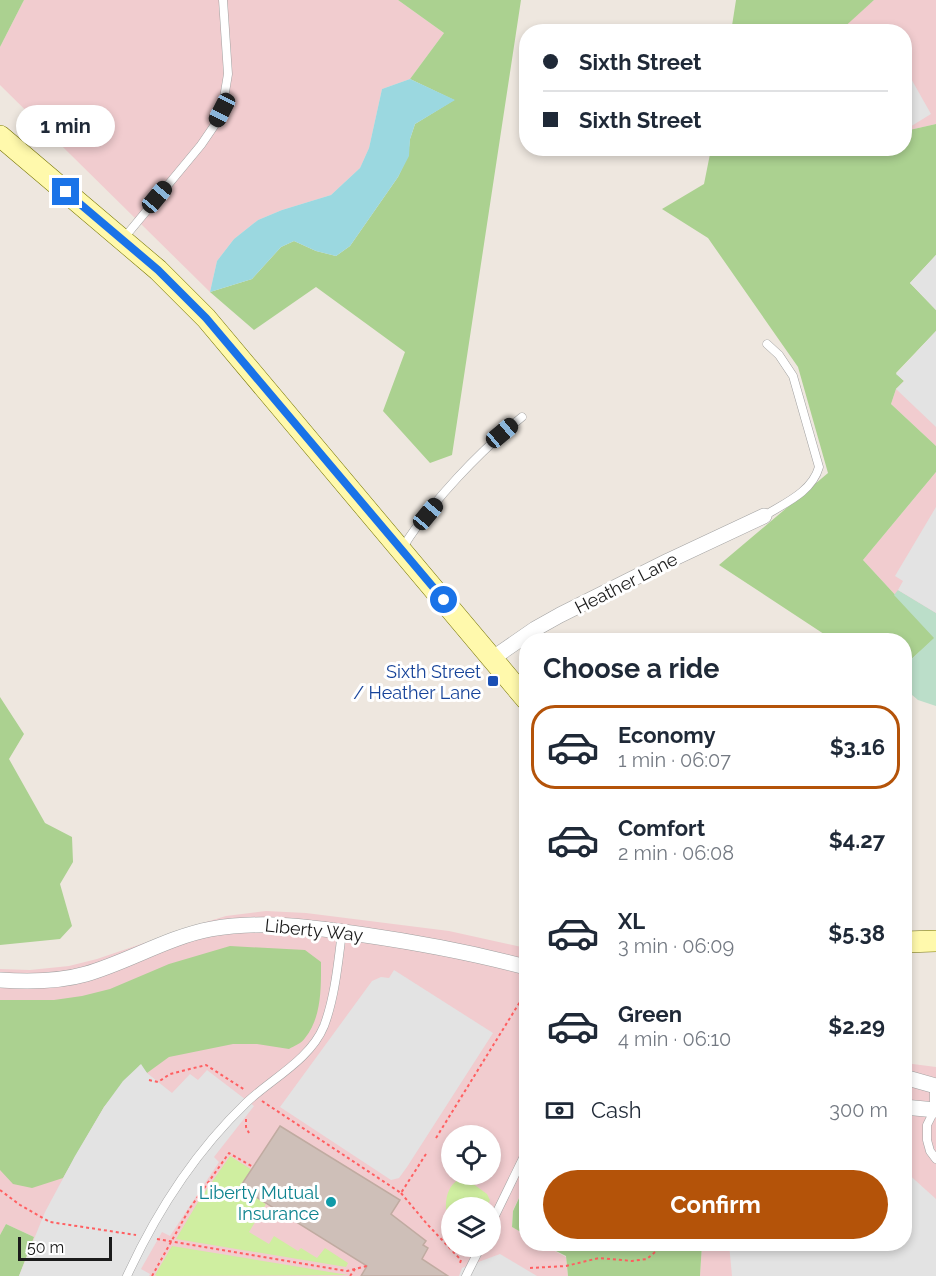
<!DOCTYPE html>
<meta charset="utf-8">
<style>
body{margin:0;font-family:Raleway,sans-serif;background:#f6f6f7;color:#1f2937;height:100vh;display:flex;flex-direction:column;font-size:22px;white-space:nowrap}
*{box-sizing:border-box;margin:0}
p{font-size:20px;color:#747a83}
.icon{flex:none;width:33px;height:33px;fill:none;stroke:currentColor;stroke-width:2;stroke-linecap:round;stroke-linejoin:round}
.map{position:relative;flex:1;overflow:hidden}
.drawer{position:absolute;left:519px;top:633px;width:393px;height:618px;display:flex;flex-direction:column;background:#fff;border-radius:24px;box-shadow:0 3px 9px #0003}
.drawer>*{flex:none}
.hud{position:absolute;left:519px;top:24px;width:393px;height:132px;border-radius:24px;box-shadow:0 3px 9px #0003;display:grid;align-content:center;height:132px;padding:0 24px;background:#fff}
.tools{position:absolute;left:441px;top:1125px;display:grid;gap:12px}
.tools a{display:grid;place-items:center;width:60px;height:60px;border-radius:50%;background:#fff;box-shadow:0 3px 9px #0003;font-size:30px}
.scale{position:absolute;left:18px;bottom:15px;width:94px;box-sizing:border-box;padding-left:6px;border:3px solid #1b1b1b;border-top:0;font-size:16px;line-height:21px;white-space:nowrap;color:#1b1b1b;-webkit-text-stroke:4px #fff;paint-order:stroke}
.end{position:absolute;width:27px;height:27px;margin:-14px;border:8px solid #1a73e8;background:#fff;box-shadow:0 0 0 3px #fff}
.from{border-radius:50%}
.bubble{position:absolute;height:42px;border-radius:21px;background:#fff;box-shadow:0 3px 9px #0003;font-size:20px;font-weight:700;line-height:42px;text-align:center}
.car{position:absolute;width:18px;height:36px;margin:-18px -9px;border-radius:8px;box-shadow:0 0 4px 2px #0007;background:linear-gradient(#222 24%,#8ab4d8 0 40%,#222 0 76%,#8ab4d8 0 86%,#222 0)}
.hud b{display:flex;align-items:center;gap:21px;height:57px;font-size:22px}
.hud b+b{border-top:2px solid #e0e1e3}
.hud i{width:15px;height:15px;background:#1f2937}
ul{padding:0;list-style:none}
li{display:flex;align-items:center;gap:18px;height:84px;margin:0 12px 9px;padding:0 12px;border:3px solid transparent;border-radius:24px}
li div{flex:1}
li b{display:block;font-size:22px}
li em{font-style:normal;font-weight:700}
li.current{border-color:#b45309}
li>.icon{width:54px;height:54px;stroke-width:1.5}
h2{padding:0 24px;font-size:27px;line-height:72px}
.pay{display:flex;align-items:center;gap:15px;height:66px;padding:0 24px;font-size:22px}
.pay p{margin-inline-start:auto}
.primary-button{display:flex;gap:12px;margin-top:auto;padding:12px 24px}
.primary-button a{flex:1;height:69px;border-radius:36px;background:#b45309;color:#fff;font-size:24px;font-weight:700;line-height:69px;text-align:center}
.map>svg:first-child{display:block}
</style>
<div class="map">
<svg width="936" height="1276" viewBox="0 0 936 1276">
<rect width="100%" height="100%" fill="#eee7df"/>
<g fill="#f1cccf" fill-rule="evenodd">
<path d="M24,0H398L444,33L410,79L382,89L369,148L360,168L331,195L282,210L258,220L234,239L217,261L210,292L0,85V47Z"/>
<path d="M874,0H936V124L905,131L904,32L839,30Z"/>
<path d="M936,331V446L891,404L896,389Z"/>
<path d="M936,472V639L863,560Z"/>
<path d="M266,911L306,913L449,931L526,948V1183L513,1210L512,1227L526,1235V1244H542L566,1257L568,1276H19L34,1237L6,1224L0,1235V969L30,970L69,966L97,959L206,922L226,916ZM452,1136H490V1174H452ZM452,1208H490V1246H452Z"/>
<path d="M905,1063L936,1067V1276H700L702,1244H904Z"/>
</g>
<g fill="#cfeea0">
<path d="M230,1156L252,1170L241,1188L266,1204L249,1232L269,1244L274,1236L298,1251L301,1248L317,1258L325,1248L348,1263L346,1267L176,1239L198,1202Z"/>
<path d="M465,1178L487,1194L490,1200L487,1207L452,1208L451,1226C442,1212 444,1180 465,1178Z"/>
<path d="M172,1246L348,1275L157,1276L155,1275Z"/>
</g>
<g fill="#abd190">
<path d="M0,0H24L0,47Z"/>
<path d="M398,0H521L452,455L430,463L383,411L405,352L316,287L254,330L210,292L252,279L281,247L294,241L316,251L336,256L350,246L398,177L408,156L410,139L415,124L454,100L410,79L444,33Z"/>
<path d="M736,0H874L840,31L731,32Z"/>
<path d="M936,124V255L910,283L936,310V331L896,373L904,381L896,389L891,404L936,446V472L863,560L935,638L905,665L904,640H833L719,565L828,473L798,367L708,238L662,209L704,184L711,149L904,148L905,131Z"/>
<path d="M0,697L24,734L9,759L45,823L72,837L73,862L60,884L72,926L60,939L0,945Z"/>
<path d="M230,946L305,950L321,962C321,987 322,1017 305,1038C302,1043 294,1046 289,1049L257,1044H233L169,1057L147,1073L140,1065L104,1107L63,1178L32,1188L13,1184L0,1170V1000H54L82,996L110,989L169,964Z"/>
<path d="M526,1183V1235L512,1227L513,1211Z"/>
<path d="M6,1224L34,1237L19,1276H0V1235Z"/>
<path d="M542,1244H702L700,1276H568L566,1256Z"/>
</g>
<path fill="#bbdec9" d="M898,590L936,613V706L918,700L905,689V665L934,638L894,595Z"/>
<g fill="#e3e3e3">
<path d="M905,68L931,114L905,130H904Z"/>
<path d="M936,255V310L910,283Z"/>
<path d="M936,331V427L896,389L904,381L896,374Z"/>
<path d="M936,507V613L898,590L903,581L895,576Z"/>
<path d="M394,970L493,1033L407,1167L399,1178L391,1180L280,1107L372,981L381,977L389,978Z"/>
<path d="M141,1064L147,1073L172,1093L190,1074L198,1080L207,1070L254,1106L214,1157L219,1162L170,1236L162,1232L141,1269L150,1274L149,1276H19L45,1212L75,1156L104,1107L123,1081Z"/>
<path d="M905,1171L936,1199V1276H732L729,1244H904Z"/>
<path d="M500,1254L537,1276H459L462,1268Z"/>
</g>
<path fill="#9bd8e0" d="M410,79L455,100L415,124L410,139L409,156L398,177L350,246L336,256L316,251L294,241L281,247L252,279L210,292L217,261L234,239L258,220L282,210L331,195L360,168L369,148L382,89Z"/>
<path fill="#cebfb8" stroke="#c0aba1" stroke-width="1.5" d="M280,1126L400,1200L391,1214L426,1241L423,1245L428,1248L422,1259L448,1276H361L367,1266L240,1187Z"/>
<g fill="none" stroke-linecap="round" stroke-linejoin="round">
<g stroke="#a2a2a2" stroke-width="9">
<g id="service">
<path d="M124,238L201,145L214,126L222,110L228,74L223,0"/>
<path d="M764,516C785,503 812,492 819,467L793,376L779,355L767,344"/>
<path d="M403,547C432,501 480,451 522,417"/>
<path d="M934,1085V1111L927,1125V1140L930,1151L936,1159"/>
<path d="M490,1226L526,1152"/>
<path d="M127,1276C156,1213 196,1151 246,1103C271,1079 310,1060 324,1026C335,997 338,963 342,932"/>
<path d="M466,1276L481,1246"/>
</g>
</g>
<g stroke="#a2a2a2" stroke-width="16">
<g id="minor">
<path d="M493,658L535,629L560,615L668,561L764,516"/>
<path d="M0,980C29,982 58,982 86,974C128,962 168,937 211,929C263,920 313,927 365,935C420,943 473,953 526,967"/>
<path d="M904,1077L936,1086"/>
<path d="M904,1107L936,1110"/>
</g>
</g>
<g stroke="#747300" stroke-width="22">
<g id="secondary">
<path d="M0,136L158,270L206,318L526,699"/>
<path d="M904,942L936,941"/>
</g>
</g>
<g stroke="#ff5f61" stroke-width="2" stroke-dasharray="3 3" stroke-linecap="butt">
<path d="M149,1080L158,1082L170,1074L206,1065L245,1090"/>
<path d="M262,1101L401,1193L426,1154"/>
<path d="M246,1119V1127L249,1133"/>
<path d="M436,1138L526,992"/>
<path d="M0,1190L20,1205L50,1222L136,1235"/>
<path d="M401,1193L427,1224L461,1260L460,1263"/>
<path d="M157,1239L347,1271L367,1266"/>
<path d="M530,1268L566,1266L599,1258L632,1261L647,1259L664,1244"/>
<path d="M152,1276L190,1208L229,1153L253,1167"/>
<path d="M350,1276L355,1269"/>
</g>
<use href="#service" stroke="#fff" stroke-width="8"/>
<use href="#minor" stroke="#fff" stroke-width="15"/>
<use href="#secondary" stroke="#fff9ac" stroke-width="21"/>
</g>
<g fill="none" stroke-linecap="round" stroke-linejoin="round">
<path stroke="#1a73e8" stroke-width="8" d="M66,192L158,270L206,318L444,600"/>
</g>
<rect fill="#1a4fb4" stroke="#fff" stroke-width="2" x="487" y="675" width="12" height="12" rx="3"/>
<circle fill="#0f9aa8" stroke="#fff" stroke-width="2" cx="331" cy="1202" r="6"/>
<g text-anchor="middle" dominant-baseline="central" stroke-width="6" stroke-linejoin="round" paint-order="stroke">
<g font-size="18" fill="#1b1b1b" stroke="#fff">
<text transform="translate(626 583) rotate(-27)">Heather Lane</text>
<text transform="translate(314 930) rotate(6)">Liberty Way</text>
</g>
<g font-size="18" fill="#164399" stroke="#fff" text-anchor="end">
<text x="481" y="671">Sixth Street<tspan x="481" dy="21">/ Heather Lane</tspan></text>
</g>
<g font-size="18" fill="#0d838f" stroke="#fff" text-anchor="end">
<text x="319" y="1192">Liberty Mutual<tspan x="319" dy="21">Insurance</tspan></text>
</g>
</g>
</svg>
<div class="tools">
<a><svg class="icon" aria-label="locate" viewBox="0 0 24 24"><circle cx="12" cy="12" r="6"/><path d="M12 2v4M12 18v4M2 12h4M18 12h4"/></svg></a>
<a><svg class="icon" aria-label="layers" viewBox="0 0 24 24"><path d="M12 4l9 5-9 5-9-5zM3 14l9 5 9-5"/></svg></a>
</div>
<div class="scale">50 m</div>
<i class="end from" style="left:444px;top:600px"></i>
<i class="end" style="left:66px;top:192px"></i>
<div class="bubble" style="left:16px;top:105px;width:99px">1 min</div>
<i class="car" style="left:222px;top:110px;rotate:207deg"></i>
<i class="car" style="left:157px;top:197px;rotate:40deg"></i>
<i class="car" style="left:502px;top:433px;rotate:50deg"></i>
<i class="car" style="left:428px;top:514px;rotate:40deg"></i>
<div class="hud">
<b><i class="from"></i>Sixth Street</b>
<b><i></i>Sixth Street</b>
</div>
<section class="drawer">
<h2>Choose a ride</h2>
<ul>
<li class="current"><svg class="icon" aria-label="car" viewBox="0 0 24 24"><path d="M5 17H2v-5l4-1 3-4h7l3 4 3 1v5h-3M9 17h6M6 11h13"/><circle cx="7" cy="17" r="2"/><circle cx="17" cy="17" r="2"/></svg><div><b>Economy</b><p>1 min · 06:07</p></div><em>$3.16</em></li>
<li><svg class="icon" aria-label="car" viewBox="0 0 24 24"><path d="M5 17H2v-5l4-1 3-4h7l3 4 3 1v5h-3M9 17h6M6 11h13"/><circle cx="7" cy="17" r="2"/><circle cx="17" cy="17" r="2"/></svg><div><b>Comfort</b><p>2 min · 06:08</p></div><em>$4.27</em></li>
<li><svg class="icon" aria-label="car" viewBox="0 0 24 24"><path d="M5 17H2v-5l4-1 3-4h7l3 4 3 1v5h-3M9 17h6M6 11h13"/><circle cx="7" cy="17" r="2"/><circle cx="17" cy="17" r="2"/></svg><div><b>XL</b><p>3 min · 06:09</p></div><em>$5.38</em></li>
<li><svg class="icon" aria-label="car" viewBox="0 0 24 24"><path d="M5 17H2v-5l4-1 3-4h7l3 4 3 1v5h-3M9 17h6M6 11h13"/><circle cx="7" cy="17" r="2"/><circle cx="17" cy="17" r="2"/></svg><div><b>Green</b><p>4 min · 06:10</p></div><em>$2.29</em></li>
</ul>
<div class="pay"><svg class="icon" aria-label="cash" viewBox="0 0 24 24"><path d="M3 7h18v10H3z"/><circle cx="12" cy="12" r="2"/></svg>Cash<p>300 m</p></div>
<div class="primary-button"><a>Confirm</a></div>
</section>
</div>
